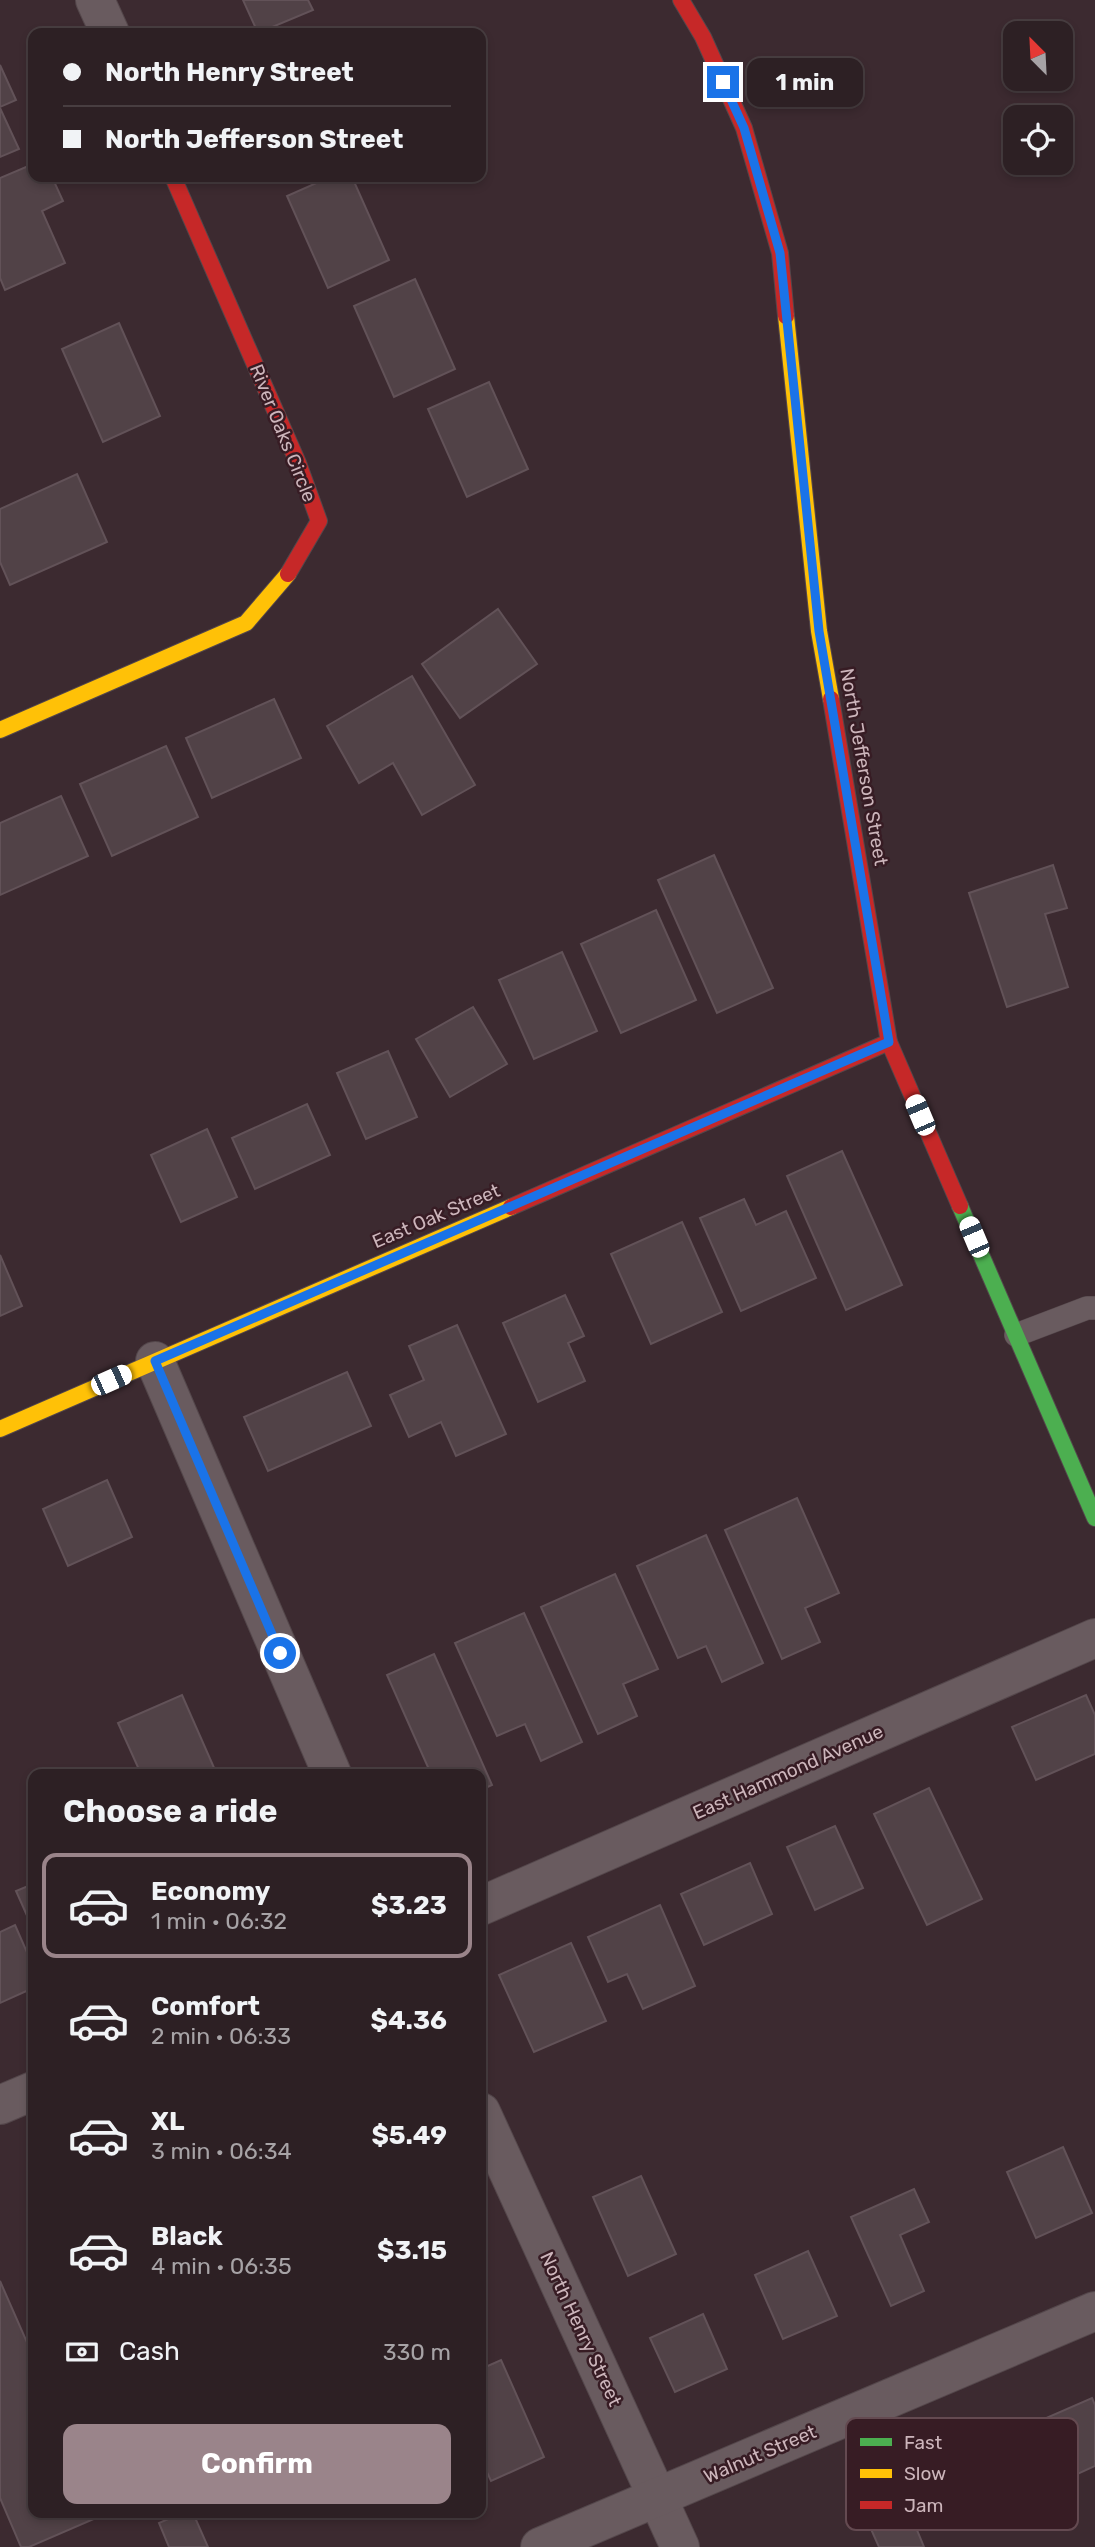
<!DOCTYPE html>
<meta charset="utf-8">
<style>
body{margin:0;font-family:Rubik,sans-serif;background:#35282c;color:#f1f3f6;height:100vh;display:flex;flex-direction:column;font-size:26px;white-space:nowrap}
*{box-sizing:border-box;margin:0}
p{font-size:23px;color:#a7a3a6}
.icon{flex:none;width:38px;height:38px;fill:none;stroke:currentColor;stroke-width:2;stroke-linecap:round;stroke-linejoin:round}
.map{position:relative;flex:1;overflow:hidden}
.drawer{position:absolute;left:28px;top:1769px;width:458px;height:749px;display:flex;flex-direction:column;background:#2d2024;border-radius:14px;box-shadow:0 4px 10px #0003,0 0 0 2px #483e41}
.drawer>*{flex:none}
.hud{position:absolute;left:28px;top:28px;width:458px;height:154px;border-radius:14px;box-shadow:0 4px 10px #0003,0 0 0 2px #483e41;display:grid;align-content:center;height:154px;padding:0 35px;background:#2d2024}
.needle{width:46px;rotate:336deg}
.fabs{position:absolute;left:1003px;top:21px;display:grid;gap:14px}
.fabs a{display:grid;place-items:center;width:70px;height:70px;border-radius:14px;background:#2d2024;box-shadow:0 4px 10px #0003,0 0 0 2px #483e41;font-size:35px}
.end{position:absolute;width:32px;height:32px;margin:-16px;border:9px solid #1a73e8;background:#fff;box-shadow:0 0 0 4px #fff}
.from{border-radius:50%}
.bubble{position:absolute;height:49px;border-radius:14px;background:#2d2024;box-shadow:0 4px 10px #0003,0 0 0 2px #483e41;font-size:23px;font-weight:700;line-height:49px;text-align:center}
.car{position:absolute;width:21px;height:42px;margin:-21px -10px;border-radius:9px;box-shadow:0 0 5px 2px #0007;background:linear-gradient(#fff 24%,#345 0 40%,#fff 0 76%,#345 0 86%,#fff 0)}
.hud b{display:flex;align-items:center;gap:24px;height:66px;font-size:26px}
.hud b+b{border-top:2px solid #483e41}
.hud i{width:18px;height:18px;background:#f1f3f6}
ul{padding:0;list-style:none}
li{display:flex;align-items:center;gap:21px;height:105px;margin:0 14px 10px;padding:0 21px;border:4px solid transparent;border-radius:14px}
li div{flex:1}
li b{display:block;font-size:26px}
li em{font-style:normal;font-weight:700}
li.on{border-color:#9a848a}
li>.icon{width:63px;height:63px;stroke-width:1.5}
h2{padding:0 35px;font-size:32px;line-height:84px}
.pay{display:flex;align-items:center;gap:18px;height:77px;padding:0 35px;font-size:26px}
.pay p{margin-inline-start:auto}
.action{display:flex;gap:14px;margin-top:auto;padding:14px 35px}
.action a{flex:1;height:80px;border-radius:14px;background:#9a848a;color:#fff;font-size:28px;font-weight:700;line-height:80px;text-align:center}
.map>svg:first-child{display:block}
</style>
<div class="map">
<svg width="1095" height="2547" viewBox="0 0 1095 2547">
<rect width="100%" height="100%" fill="#3c2a30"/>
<g fill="#514247" stroke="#625258" stroke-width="2">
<path d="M243,0H308L313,10L258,33Z"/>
<path d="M0,65L16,100L0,107Z"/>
<path d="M0,108L19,149L0,157Z"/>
<path d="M33,164V177H52L63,201L42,211L65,263L5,290L0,278V178Z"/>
<path d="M330,177H352L389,260L328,288L287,196Z"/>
<path d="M415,279L455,369L394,397L354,306Z"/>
<path d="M119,323L160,416L103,442L62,349Z"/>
<path d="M489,382L528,469L467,497L428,409Z"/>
<path d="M77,474L107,542L10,585L0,562V509Z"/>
<path d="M498,609L537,664L460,718L422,664Z"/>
<path d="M412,676L475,785L422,815L393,763L359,783L327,726Z"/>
<path d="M274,699L301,758L212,798L186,738Z"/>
<path d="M166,746L198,817L112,856L80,784Z"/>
<path d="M61,796L88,856L0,895V823Z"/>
<path d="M714,855L773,988L717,1013L658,880Z"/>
<path d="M1053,865L1067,908L1045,914L1068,987L1007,1007L969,893Z"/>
<path d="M656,910L696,1000L621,1033L581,944Z"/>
<path d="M562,952L597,1031L534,1059L499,980Z"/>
<path d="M473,1007L507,1064L450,1097L416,1039Z"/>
<path d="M388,1051L417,1117L366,1139L337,1073Z"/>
<path d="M307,1104L330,1155L255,1189L232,1138Z"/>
<path d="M207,1129L237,1197L181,1222L151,1155Z"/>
<path d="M842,1151L902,1285L846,1310L787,1176Z"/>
<path d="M744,1199L756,1225L786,1211L816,1278L741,1311L700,1218Z"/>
<path d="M682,1222L722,1312L651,1344L611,1254Z"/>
<path d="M0,1255L22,1306L0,1316Z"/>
<path d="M565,1295L584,1336L568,1343L585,1381L538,1402L503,1323Z"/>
<path d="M457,1325L506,1434L456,1456L441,1422L409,1437L390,1395L424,1380L409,1346Z"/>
<path d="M347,1372L371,1426L268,1471L244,1417Z"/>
<path d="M107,1480L132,1537L68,1566L43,1509Z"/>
<path d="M797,1498L839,1593L805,1608L820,1642L782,1659L725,1530Z"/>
<path d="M706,1535L763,1663L722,1682L706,1646L678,1658L637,1566Z"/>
<path d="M615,1574L658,1669L623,1684L637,1716L598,1734L541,1607Z"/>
<path d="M524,1613L582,1742L541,1761L525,1724L497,1736L455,1643Z"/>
<path d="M434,1654L492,1785L481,1790V1774H431L387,1675Z"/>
<path d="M182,1695L215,1770L204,1774H141L118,1723Z"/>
<path d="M1086,1695L1095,1715V1754L1036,1780L1012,1727Z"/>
<path d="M929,1788L982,1899L927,1925L874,1814Z"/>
<path d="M835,1826L863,1888L815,1910L787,1847Z"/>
<path d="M750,1863L772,1914L704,1945L681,1894Z"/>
<path d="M33,1884V1929L16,1891Z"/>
<path d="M660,1905L695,1986L643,2009L627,1974L608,1982L588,1937Z"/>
<path d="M15,1925L33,1966V1988L0,2003V1932Z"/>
<path d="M571,1943L606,2021L534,2052L499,1975Z"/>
<path d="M1063,2147L1092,2213L1036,2238L1007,2172Z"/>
<path d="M641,2176L676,2254L628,2276L593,2197Z"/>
<path d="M914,2189L929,2222L900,2235L924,2291L891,2306L851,2217Z"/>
<path d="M808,2251L837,2316L783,2339L755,2275Z"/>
<path d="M0,2281L33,2356V2513H102L103,2515L29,2547H21L0,2498Z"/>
<path d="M703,2314L727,2369L675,2392L650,2338Z"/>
<path d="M501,2360L544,2457L491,2481L481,2459V2369Z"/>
<path d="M1092,2398L1095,2405V2466L1047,2488L1021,2429Z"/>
<path d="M916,2485L928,2511L912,2518L924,2547H879L862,2509Z"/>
<path d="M182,2513H193L208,2547H169L159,2523Z"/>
</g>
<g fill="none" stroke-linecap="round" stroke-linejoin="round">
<g stroke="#54474b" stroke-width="24">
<path id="lane" d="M1016,1335L1087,1308H1095"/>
</g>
<g stroke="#54474b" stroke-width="40">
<g id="street">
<path d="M95,0L110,33"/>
<path d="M155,1361L332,1774"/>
<path d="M481,1906L1095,1638"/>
<path d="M0,2105L33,2091"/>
<path d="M481,2112L680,2547"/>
<path d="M540,2547L1095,2311"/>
</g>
</g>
<g stroke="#54474b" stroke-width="18">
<path id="fast" d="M960,1206L1095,1518"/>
</g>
<g stroke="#54474b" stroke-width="18">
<g id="slow">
<path d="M786,316L819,631L831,699"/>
<path d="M0,730L246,623L288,574"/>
<path d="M0,1429L511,1207"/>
</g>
</g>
<g stroke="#54474b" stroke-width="18">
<g id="jam">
<path d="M681,0L703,37L744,128L780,253L786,316"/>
<path d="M173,177L298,463L319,521L288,574"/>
<path d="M831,699L889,1042L960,1206"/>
<path d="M511,1207L889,1042"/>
</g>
</g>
<use href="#lane" stroke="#695b5f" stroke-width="23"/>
<use href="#street" stroke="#695b5f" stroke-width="38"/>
<use href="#fast" stroke="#4caf50" stroke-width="16"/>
<use href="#slow" stroke="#ffc107" stroke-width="16"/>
<use href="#jam" stroke="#c62828" stroke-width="16"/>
</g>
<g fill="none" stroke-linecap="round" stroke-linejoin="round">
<path stroke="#1a73e8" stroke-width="9" d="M280,1653L155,1361L889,1042L819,631L780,253L744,128L723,82"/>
</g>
<g text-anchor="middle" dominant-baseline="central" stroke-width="5" stroke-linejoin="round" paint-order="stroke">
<g font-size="19" fill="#ccb5bb" stroke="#371c24">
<text transform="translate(283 433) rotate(68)">River Oaks Circle</text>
<text transform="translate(864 767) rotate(80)">North Jefferson Street</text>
<text transform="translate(436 1216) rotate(-23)">East Oak Street</text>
<text transform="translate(788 1772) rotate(-24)">East Hammond Avenue</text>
<text transform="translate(581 2329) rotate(65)">North Henry Street</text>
<text transform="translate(760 2454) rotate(-23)">Walnut Street</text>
</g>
</g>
<rect x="846" y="2418" width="232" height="112" rx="10" fill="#371c24" stroke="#644a51" stroke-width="2"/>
<rect x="860" y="2438" width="32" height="8" fill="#4caf50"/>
<rect x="860" y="2469" width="32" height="9" fill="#ffc107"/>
<rect x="860" y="2501" width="32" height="8" fill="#c62828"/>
<g font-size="19" fill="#ccb5bb">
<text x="904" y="2449">Fast</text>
<text x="904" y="2480">Slow</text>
<text x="904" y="2512">Jam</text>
</g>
</svg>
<div class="fabs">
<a><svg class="needle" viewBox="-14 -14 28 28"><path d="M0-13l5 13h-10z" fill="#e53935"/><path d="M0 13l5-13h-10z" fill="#a7a3a6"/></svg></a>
<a><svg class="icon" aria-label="locate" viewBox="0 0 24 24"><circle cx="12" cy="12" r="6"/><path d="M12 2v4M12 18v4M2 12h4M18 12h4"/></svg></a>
</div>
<i class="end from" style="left:280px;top:1653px"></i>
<i class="end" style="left:723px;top:82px"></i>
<div class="bubble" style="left:747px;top:58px;width:116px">1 min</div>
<i class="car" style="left:920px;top:1115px;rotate:337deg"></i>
<i class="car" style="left:974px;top:1237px;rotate:337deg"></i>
<i class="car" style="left:111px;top:1380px;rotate:66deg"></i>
<div class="hud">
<b><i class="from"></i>North Henry Street</b>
<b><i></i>North Jefferson Street</b>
</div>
<section class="drawer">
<h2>Choose a ride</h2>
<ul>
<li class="on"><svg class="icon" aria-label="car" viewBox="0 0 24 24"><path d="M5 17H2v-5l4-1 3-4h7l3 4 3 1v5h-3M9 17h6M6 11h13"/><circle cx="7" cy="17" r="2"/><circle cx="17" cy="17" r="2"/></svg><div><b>Economy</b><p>1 min · 06:32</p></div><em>$3.23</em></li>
<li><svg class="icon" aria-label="car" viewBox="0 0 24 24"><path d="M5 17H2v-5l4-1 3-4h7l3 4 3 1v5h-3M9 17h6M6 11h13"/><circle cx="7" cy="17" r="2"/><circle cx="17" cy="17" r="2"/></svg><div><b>Comfort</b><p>2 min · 06:33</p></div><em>$4.36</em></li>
<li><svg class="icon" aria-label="car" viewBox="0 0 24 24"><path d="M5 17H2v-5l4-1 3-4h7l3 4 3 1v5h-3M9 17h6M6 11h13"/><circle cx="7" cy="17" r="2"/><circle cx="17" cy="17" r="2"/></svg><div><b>XL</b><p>3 min · 06:34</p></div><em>$5.49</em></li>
<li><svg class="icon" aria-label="car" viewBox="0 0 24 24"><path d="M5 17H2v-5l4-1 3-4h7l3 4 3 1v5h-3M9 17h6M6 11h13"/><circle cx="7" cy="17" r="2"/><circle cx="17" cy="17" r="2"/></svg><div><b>Black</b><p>4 min · 06:35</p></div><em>$3.15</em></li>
</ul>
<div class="pay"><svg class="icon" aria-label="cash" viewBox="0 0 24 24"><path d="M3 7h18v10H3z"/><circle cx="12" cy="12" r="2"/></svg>Cash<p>330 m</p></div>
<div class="action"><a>Confirm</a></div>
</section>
</div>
